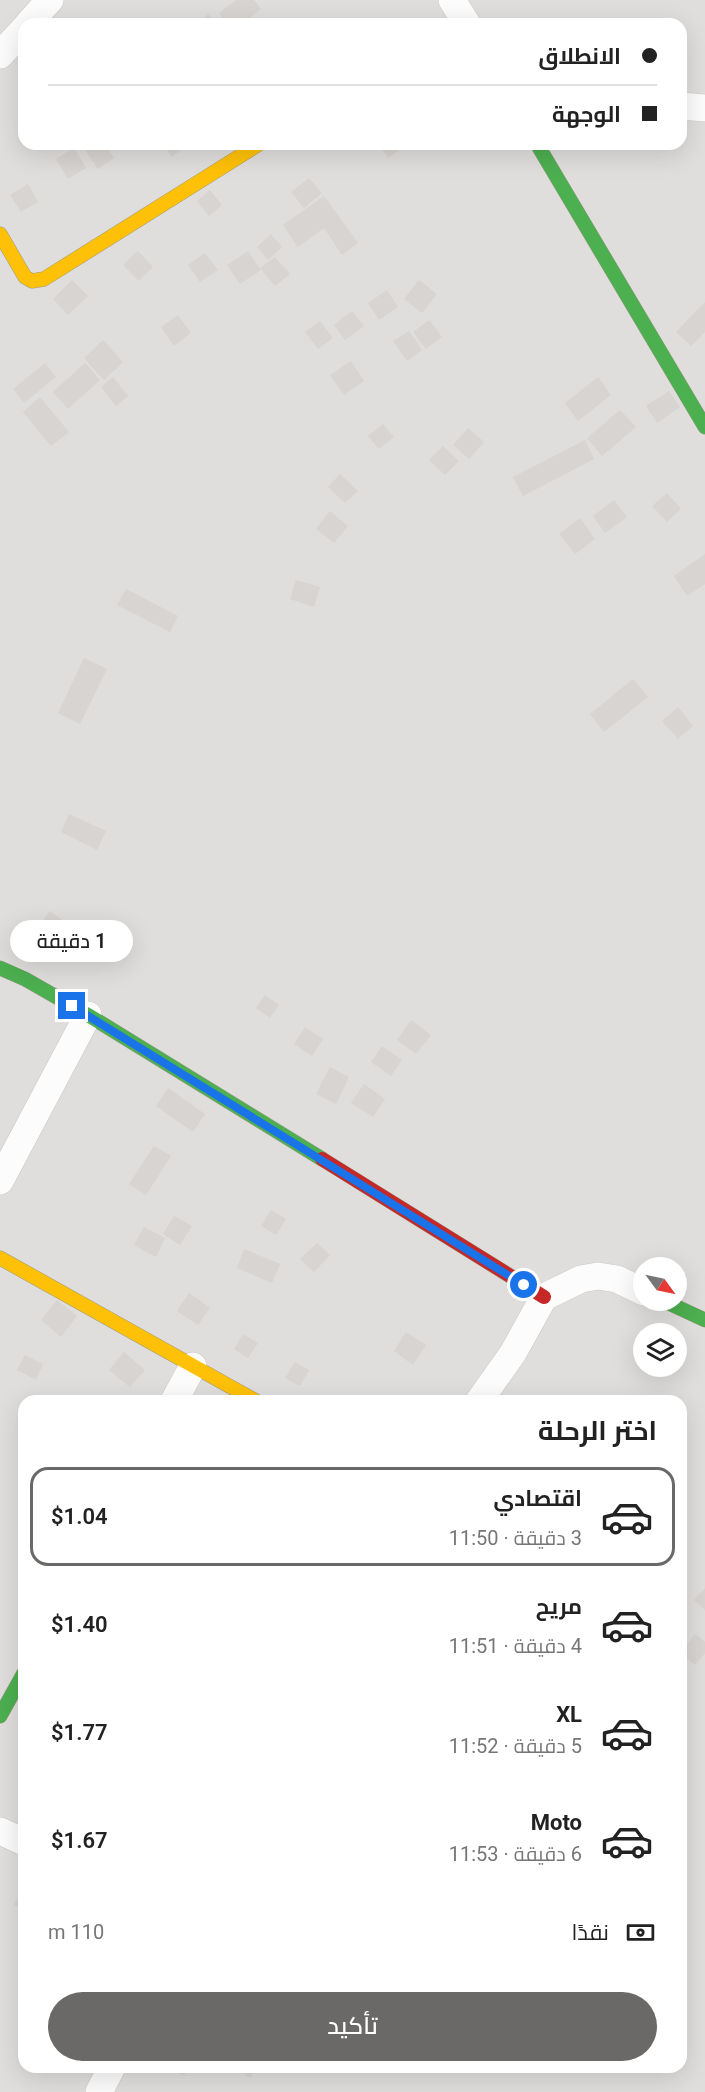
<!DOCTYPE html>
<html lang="ar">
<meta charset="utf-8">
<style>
body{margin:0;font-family:Roboto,Cairo,sans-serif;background:#f6f6f6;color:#222;direction:rtl;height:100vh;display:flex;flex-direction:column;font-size:22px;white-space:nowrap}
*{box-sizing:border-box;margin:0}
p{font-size:20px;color:#767676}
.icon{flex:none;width:33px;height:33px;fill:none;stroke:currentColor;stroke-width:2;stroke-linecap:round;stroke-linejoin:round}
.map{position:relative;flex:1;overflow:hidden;direction:ltr}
.side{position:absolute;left:18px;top:1395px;width:669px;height:678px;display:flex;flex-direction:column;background:#fff;border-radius:18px;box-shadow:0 6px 24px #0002;direction:rtl}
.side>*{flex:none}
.guide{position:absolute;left:18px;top:18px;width:669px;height:132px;border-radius:18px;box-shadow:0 6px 24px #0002;direction:rtl;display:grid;align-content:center;height:132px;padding:0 30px;background:#fff}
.needle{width:39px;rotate:123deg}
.fabs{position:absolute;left:633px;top:1257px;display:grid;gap:12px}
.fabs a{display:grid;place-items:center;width:54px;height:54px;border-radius:50%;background:#fff;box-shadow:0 6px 24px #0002;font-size:30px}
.end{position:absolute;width:27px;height:27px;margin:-14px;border:8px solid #1a73e8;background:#fff;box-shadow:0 0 0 3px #fff}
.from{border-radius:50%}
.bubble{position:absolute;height:42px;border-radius:21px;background:#fff;box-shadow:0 6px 24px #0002;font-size:20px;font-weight:600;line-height:42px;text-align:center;direction:rtl}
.guide b{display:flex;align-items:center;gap:21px;height:57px;font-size:22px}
.guide b+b{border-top:2px solid #e0e0e0}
.guide i{width:15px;height:15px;background:#222}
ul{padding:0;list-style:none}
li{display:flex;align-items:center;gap:18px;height:99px;margin:0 12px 9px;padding:0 18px;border:3px solid transparent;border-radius:18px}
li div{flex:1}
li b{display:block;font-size:22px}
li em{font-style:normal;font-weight:600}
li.active{border-color:#6a6968}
li>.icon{width:54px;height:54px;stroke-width:1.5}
h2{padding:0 30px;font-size:27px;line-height:72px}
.pay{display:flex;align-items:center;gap:15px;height:66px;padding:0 30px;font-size:22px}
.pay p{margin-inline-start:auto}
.action{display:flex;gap:12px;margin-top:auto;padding:12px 30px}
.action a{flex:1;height:69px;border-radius:36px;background:#6a6968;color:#fff;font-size:24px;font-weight:600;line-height:69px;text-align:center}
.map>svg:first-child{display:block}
</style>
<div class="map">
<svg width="705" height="2092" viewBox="0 0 705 2092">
<rect width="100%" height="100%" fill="#f0eeeb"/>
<path fill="#dfdedc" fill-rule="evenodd" d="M0,0H705V2092H0ZM24,24H681V144H24ZM644,1268H676V1300H644ZM644,1334H676V1366H644ZM24,1401H681V2067H24Z"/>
<g fill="#d7d4d2">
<path d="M236,0H254L261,9L242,24H227L219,13Z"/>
<path d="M208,14L218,24H198Z"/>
<path d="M81,144H104L114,158L98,169Z"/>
<path d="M162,144H188L172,157Z"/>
<path d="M378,144H408L388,158Z"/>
<path d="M74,148L86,168L68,179L56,159Z"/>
<path d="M309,178L322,193L304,208L291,192Z"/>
<path d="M28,184L38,202L21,212L10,195Z"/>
<path d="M210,190L222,205L209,216L197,201Z"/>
<path d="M324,196L358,243L342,255L324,228L298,247L283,225Z"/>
<path d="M271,234L282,247L268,260L257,247Z"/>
<path d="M138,251L153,267L139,281L123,265Z"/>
<path d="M248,251L261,270L240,284L227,265Z"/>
<path d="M205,253L218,270L200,282L188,265Z"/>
<path d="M275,257L290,274L275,286L260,268Z"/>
<path d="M72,280L88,296L68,315L53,299Z"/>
<path d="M419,280L437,294L422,313L404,299Z"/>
<path d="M387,290L398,307L379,320L368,303Z"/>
<path d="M705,302V332L691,346L676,332Z"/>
<path d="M352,311L364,326L345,340L334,325Z"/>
<path d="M178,315L191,333L174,346L161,327Z"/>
<path d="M429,320L442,337L426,349L413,332Z"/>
<path d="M320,321L333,338L318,349L305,332Z"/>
<path d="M409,331L422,350L407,361L393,341Z"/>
<path d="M103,340L123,362L104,380L84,358Z"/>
<path d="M351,361L364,381L344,395L330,375Z"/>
<path d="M45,363L56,377L24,403L13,389Z"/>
<path d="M85,363L100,380L68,409L53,392Z"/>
<path d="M113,377L128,396L116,406L101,387Z"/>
<path d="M598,377L611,395L578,421L565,403Z"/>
<path d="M669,391L680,407L657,423L646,406Z"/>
<path d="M40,397L69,432L51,446L23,412Z"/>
<path d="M620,410L636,427L602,456L587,438Z"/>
<path d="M383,424L394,437L379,449L368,436Z"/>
<path d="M468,428L484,442L469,459L453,445Z"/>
<path d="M585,440L594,459L523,496L513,477Z"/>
<path d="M443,446L459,461L445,475L429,460Z"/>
<path d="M340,474L358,491L345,503L328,487Z"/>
<path d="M667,493L681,509L667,522L652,506Z"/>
<path d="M614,500L627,517L605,533L593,516Z"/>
<path d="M330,511L348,526L334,543L316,529Z"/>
<path d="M580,518L595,539L575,554L559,534Z"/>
<path d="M705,554V584L687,596L674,576Z"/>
<path d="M296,580L320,587L314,607L290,599Z"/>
<path d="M126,589L178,616L170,632L117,605Z"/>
<path d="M84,658L107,669L80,724L58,713Z"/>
<path d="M633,679L648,697L604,732L590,714Z"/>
<path d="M678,707L693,726L678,739L662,721Z"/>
<path d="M69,814L106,831L97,850L61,832Z"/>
<path d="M50,911L71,927L55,950L33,934Z"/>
<path d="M265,995L279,1005L270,1018L256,1008Z"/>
<path d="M411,1020L431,1035L416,1054L397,1040Z"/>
<path d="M305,1027L323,1039L312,1056L294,1044Z"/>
<path d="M382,1046L402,1060L391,1076L371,1062Z"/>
<path d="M330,1067L349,1077L336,1104L316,1094Z"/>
<path d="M364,1084L385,1099L373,1117L351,1103Z"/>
<path d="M168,1088L205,1114L193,1132L156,1106Z"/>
<path d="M154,1146L171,1156L146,1195L129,1184Z"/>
<path d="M271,1210L286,1219L276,1235L261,1226Z"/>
<path d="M174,1216L192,1226L180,1245L163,1234Z"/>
<path d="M144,1227L165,1238L156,1257L134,1245Z"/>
<path d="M317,1243L330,1255L314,1272L300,1259Z"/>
<path d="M244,1249L280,1264L272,1283L237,1268Z"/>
<path d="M189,1293L210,1308L198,1325L177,1311Z"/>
<path d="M57,1300L77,1316L61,1337L41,1320Z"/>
<path d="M406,1332L426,1345L413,1365L394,1351Z"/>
<path d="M243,1334L258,1343L248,1358L234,1349Z"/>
<path d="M124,1352L145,1370L130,1387L109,1370Z"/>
<path d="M25,1355L43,1364L36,1380L17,1370Z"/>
<path d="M295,1362L309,1370L300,1386L285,1378Z"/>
<path d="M705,1588V1610L694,1600Z"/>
<path d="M695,1634L705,1642V1653L695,1665L681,1653Z"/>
<path d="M24,1886V1910L14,1905Z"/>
<path d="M167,2067H189L184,2076Z"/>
<path d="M235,2067H258L250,2078Z"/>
</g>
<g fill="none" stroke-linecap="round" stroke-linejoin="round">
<g stroke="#c9c8c7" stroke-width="28">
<g id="street">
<path d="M452,0L467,24"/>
<path d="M28,24L50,0"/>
<path d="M0,55L24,29"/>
<path d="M681,106L705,108"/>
<path d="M0,1181L88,1015"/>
<path d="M174,1401L193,1366"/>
<path d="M479,1401L513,1353L544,1297L581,1279L598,1276L617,1279L644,1292"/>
<path d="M0,1831L24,1842"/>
<path d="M99,2092L112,2067"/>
</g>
</g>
<g stroke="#999a82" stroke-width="15">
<g id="fast">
<path d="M537,144L705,427"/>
<path d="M0,968L25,979L88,1015L322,1159"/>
<path d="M662,1300L705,1320"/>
<path d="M0,1716L24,1673"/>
</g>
</g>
<g stroke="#999a82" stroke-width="15">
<g id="slow">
<path d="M0,234L25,277L32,281L44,279L259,144"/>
<path d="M0,1258L256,1401"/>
</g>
</g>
<g stroke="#999a82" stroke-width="15">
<path id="jam" d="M322,1159L544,1297"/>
</g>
<use href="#street" stroke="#fdfcfc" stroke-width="27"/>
<use href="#fast" stroke="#4caf50" stroke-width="14"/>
<use href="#slow" stroke="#ffc107" stroke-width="14"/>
<use href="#jam" stroke="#c62828" stroke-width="14"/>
</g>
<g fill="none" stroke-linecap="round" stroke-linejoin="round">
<path stroke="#1a73e8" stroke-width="8" d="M72,1006L524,1285"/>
</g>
</svg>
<div class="fabs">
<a><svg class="needle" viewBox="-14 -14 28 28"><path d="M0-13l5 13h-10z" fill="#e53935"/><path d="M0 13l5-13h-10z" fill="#767676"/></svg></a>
<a><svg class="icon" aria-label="layers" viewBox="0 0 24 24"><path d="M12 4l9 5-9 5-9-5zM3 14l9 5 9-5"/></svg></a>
</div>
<i class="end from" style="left:524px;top:1285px"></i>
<i class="end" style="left:72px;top:1006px"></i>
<div class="bubble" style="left:10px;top:920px;width:123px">1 دقيقة</div>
<div class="guide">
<b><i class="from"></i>الانطلاق</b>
<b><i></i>الوجهة</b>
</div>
<section class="side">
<h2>اختر الرحلة</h2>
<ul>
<li class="active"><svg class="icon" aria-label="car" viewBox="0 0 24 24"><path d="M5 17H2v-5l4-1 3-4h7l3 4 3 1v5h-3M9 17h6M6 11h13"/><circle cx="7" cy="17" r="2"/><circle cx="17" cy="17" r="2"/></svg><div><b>اقتصادي</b><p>3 دقيقة · 11:50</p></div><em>$1.04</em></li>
<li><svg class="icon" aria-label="car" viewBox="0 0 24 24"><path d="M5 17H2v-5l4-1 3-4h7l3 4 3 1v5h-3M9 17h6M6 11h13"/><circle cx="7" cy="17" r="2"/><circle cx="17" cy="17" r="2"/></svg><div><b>مريح</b><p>4 دقيقة · 11:51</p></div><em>$1.40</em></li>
<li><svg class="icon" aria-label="car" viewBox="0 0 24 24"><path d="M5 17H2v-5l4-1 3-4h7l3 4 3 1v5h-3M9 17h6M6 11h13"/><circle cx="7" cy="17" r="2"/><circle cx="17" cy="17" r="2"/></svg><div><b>XL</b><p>5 دقيقة · 11:52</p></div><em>$1.77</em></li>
<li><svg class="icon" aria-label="car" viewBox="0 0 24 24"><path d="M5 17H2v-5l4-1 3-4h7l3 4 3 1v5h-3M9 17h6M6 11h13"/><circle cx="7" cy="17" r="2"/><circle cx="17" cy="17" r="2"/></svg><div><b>Moto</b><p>6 دقيقة · 11:53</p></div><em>$1.67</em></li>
</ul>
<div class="pay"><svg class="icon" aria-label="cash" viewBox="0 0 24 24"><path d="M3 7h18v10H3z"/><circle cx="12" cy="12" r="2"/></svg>نقدًا<p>110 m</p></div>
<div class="action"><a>تأكيد</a></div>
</section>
</div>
